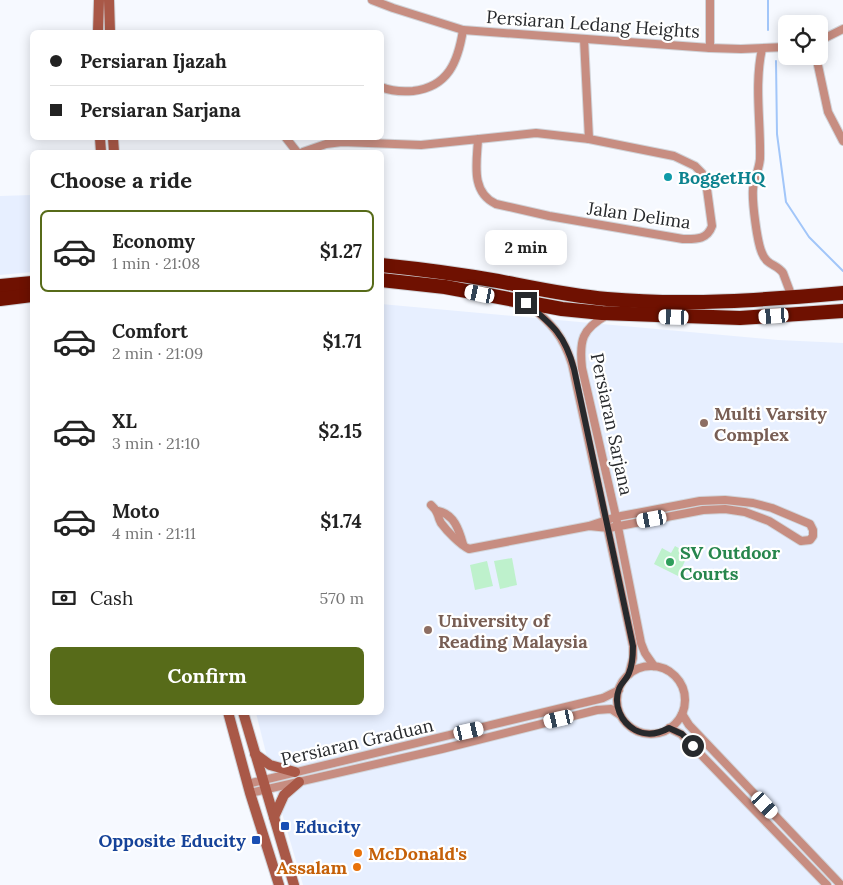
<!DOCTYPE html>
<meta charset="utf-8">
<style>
body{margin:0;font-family:Lora,serif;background:#f2f2f2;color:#222;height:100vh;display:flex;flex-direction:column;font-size:19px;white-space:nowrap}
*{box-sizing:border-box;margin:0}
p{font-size:16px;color:#767676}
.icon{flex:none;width:28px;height:28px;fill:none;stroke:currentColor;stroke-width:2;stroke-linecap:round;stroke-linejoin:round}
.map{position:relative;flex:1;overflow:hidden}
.details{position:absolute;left:30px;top:150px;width:354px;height:565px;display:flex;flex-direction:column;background:#fff;border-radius:8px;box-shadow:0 2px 12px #0003}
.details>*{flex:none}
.banner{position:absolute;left:30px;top:30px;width:354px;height:110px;border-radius:8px;box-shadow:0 2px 12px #0003;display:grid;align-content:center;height:110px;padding:0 20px;background:#fff}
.fabs{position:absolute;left:778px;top:15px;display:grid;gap:10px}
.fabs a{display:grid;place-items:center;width:50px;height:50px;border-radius:8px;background:#fff;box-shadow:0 2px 12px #0003;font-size:25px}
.end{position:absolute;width:22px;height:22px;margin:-11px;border:6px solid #27292c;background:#fff;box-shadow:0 0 0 2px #fff}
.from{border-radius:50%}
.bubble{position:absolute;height:35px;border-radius:8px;background:#fff;box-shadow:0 2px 12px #0003;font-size:16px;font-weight:700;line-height:35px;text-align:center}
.car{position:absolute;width:15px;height:30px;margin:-15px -8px;border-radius:6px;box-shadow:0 0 4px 1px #0007;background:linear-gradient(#fff 24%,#345 0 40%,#fff 0 76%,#345 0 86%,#fff 0)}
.banner b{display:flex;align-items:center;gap:18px;height:48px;font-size:19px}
.banner b+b{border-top:1px solid #e0e0e0}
.banner i{width:12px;height:12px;background:#222}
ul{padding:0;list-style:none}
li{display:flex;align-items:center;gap:15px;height:82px;margin:0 10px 8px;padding:0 10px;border:2px solid transparent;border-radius:8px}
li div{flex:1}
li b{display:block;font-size:19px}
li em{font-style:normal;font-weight:700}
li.active{border-color:#576b19}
li>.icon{width:45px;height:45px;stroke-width:1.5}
h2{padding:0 20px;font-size:22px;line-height:60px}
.pay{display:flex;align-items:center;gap:12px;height:55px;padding:0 20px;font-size:19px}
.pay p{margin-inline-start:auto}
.cta{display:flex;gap:10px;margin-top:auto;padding:10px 20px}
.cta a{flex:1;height:58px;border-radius:8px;background:#576b19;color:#fff;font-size:20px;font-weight:700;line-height:58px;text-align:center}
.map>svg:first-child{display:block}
</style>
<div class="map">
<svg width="843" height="885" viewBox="0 0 843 885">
<rect width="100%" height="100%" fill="#f6f9ff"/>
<g fill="#e7efff">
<path d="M32,195V272L0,275V196Z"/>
<path d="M381,304L778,340L843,343V885H303L275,789L256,713L381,712Z"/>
</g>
<g fill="#bef1cc">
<path d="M675,546L684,551L680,558L685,561L678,576L654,564L662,548L671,553Z"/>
<path d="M512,558L517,585L500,589L494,561Z"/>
<path d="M487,561L493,586L475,590L470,565Z"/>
</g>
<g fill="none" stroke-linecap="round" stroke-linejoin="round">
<g stroke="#a2c6f9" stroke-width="2">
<path d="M768,30V0"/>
<path d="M776,61L777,134L786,202L809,237L843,271"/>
</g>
<g stroke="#d1d4d9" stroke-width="10">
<g id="street">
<path d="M372,0L393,8L463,30L710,48L741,49L786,47"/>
<path d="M710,0V48"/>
<path d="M584,39L589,139"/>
<path d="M819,41L843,29"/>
<path d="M762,49C754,85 761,123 760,159C759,170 754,179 753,189C752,202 757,242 762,253C767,266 777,264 783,273L792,297"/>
<path d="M816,56L828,112L843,141"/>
<path d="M381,87C391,91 402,92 413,91C448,87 458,62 463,30"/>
<path d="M286,138L297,152"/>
<path d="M303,152L326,144L342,142L421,145L536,133L589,139L674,156L695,166L702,173L706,182L712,226C707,240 696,239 683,239L549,216L496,204C470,192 477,162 478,139"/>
<path d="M529,305C551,323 563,335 572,364L633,646V658L629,674"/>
<path d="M607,315C582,329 579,340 582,368L616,517L641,643L645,653L654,666"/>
<path d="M431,505C440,513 436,514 441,523C447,531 460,545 469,549L589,526L616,517L700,501L725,500L753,503L772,508L810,524L813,530V536L810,540L801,541L769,521L745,512L725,509L703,510L609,528L589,526"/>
<path d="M438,511C454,514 459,530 463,544"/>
<circle cx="651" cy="700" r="34"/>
<path d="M682,714L689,725L841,885"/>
<path d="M669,728L681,734L827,885"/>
<path d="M247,784L603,698L619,690"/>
<path d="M250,793L442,749L597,710L611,709L620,715"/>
</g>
</g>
<g stroke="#d1d4d9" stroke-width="12">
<g id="secondary">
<path d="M109,0L110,32"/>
<path d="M98,32L99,0"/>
<path d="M100,138L101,152"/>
<path d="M113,138L114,152"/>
<path d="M228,712L250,793L279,885"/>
<path d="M243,712L294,885"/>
<path d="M255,754L270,765L295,772"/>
<path d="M274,817L284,795L299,782"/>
</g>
</g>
<g stroke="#d1d4d9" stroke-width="16">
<g id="highway">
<path d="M381,265C420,269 459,274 498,281C534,288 570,296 607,299C686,306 765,300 843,293"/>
<path d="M381,280L445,287L562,309L602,313L740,318L843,311"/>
<path d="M0,286L32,283"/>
<path d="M0,299L32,295"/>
</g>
</g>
<use href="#street" stroke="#c78d81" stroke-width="8"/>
<use href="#secondary" stroke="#a95847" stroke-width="10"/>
<use href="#highway" stroke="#6f1101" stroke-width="14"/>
</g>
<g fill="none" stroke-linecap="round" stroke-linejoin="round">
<path stroke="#27292c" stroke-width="6" d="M526,303C553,325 565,335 574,369L633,646C633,655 633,664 629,673C627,679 621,683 619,689C613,705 621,722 635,730C646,736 658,734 669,728L682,734L693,746"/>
</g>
<circle fill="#0f9aa8" stroke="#fff" stroke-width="2" cx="668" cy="177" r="5"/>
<g fill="#8d6e63" stroke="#fff" stroke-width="2">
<circle cx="704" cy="423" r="5"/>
<circle cx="428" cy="630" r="5"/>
</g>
<circle fill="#2e9e5b" stroke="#fff" stroke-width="2" cx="670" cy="562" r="5"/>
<g fill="#1a4fb4" stroke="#fff" stroke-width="2">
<rect x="280" y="821" width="10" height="10" rx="2.5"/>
<rect x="251" y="835" width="10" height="10" rx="2.5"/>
</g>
<g fill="#e8710a" stroke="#fff" stroke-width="2">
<circle cx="358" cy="853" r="5"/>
<circle cx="357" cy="867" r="5"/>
</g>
<g text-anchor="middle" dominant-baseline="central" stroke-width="4.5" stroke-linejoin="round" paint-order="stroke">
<g font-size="18" fill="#27292c" stroke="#fff">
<text transform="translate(593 24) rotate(4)">Persiaran Ledang Heights</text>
<text transform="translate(639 215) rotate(8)">Jalan Delima</text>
<text transform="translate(612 424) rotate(78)">Persiaran Sarjana</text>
<text transform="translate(357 742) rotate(-13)">Persiaran Graduan</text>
</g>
<g font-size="18" font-weight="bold" fill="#0d838f" stroke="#fff" text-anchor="start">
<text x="678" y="177">BoggetHQ</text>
</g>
<g font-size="18" font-weight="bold" fill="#785e54" stroke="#fff" text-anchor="start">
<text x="714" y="413">Multi Varsity<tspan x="714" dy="21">Complex</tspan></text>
<text x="438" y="620">University of<tspan x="438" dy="21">Reading Malaysia</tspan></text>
</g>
<g font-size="18" font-weight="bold" fill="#27864d" stroke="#fff" text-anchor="start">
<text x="680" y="552">SV Outdoor<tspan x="680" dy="21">Courts</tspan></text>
</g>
<g font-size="18" font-weight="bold" fill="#164399" stroke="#fff" text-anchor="start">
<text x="295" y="826">Educity</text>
<text x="246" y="840" text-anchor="end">Opposite Educity</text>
</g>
<g font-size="18" font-weight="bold" fill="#c56008" stroke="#fff" text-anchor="start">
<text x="368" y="853">McDonald's</text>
<text x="347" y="867" text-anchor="end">Assalam</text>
</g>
</g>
</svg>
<div class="fabs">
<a><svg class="icon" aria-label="locate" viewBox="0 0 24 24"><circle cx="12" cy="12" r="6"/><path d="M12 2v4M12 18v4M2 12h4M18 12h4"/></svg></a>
</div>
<i class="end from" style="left:693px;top:746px"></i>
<i class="end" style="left:526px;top:303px"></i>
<div class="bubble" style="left:485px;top:230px;width:82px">2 min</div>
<i class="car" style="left:480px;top:294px;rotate:282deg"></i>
<i class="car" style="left:774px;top:316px;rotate:266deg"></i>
<i class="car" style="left:674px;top:317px;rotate:272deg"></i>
<i class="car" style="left:652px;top:519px;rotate:260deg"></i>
<i class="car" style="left:559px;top:719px;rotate:257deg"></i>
<i class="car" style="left:469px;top:731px;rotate:77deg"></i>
<i class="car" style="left:765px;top:805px;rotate:137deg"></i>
<div class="banner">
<b><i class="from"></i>Persiaran Ijazah</b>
<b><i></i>Persiaran Sarjana</b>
</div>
<section class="details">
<h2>Choose a ride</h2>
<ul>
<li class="active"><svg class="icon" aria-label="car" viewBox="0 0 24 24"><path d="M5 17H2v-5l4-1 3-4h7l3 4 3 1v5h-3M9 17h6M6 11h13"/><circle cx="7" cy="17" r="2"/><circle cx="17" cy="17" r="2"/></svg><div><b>Economy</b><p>1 min · 21:08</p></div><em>$1.27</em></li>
<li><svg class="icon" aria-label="car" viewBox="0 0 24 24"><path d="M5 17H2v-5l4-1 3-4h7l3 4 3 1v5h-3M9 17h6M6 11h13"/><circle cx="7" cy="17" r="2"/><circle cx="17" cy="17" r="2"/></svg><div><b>Comfort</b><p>2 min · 21:09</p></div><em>$1.71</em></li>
<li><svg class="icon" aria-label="car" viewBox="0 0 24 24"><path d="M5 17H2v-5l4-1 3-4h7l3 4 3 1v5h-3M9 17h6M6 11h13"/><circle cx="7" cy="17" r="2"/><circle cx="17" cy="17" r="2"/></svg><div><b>XL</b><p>3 min · 21:10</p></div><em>$2.15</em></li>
<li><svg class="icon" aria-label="car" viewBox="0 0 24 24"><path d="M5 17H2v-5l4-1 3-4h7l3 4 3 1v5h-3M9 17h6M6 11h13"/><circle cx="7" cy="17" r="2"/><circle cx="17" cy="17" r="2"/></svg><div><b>Moto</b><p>4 min · 21:11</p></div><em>$1.74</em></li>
</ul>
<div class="pay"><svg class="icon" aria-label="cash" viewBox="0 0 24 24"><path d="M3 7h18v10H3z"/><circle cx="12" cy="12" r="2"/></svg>Cash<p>570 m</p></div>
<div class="cta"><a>Confirm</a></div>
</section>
</div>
